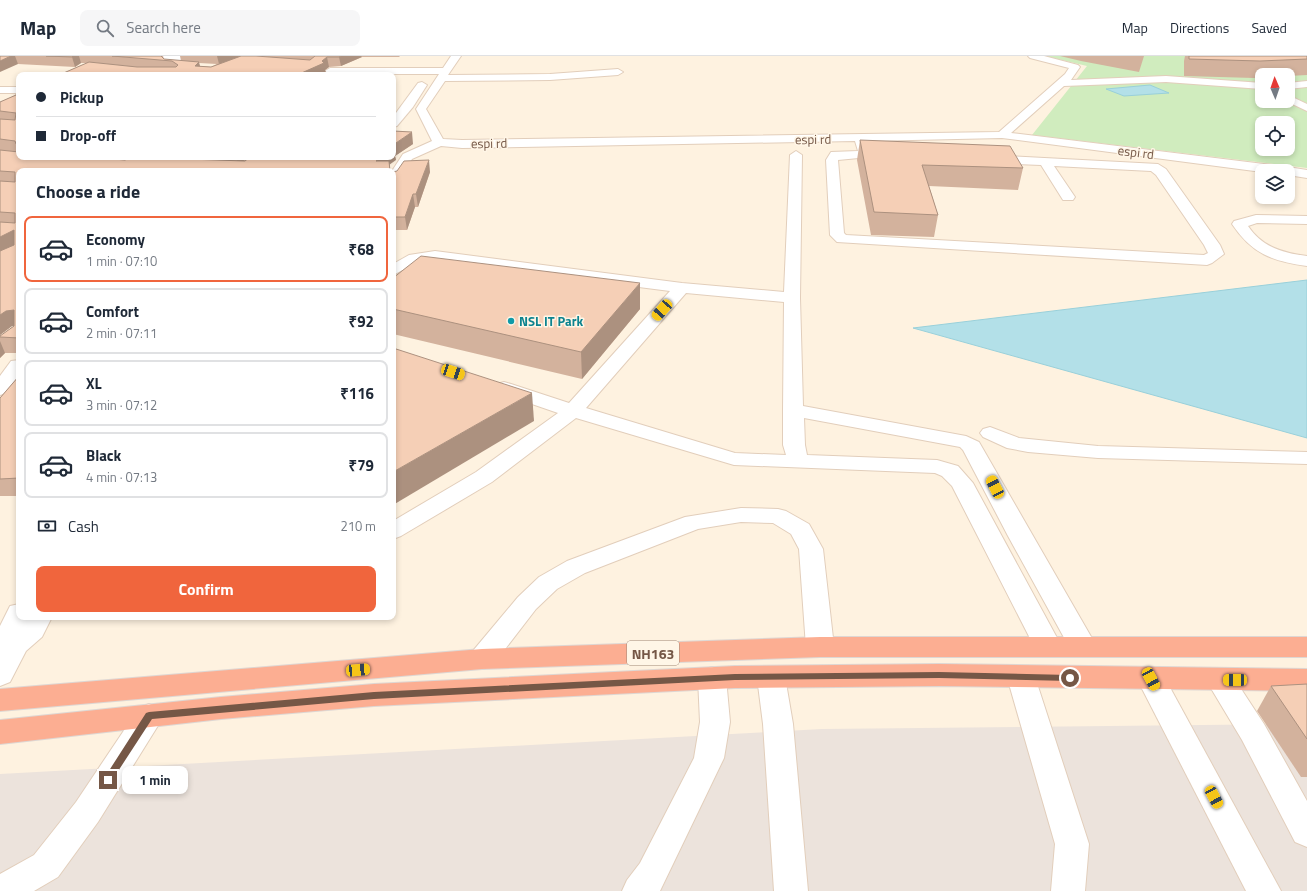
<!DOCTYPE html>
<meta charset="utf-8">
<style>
body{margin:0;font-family:"Titillium Web",sans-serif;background:#f6f6f7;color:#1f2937;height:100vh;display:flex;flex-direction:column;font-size:15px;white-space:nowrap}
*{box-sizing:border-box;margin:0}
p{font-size:13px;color:#747a83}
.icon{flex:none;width:22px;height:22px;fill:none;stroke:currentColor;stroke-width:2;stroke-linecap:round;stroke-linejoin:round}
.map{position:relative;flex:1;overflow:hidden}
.details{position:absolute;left:16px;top:112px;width:380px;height:452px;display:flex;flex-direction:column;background:#fff;border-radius:8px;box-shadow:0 2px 6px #0003}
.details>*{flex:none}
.top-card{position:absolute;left:16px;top:16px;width:380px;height:88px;border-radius:8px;box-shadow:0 2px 6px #0003;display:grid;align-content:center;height:88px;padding:0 20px;background:#fff}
.needle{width:26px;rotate:358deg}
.tools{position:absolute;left:1255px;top:12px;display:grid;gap:8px}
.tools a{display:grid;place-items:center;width:40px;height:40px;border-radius:8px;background:#fff;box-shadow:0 2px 6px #0003;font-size:20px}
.end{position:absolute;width:18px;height:18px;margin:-9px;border:5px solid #755746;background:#fff;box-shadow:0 0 0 2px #fff}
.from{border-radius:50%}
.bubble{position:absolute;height:28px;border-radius:8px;background:#fff;box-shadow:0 2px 6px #0003;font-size:13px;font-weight:700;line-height:28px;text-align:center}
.car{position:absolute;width:12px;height:24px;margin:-12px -6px;border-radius:5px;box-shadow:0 0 3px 1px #0007;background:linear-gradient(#f5c518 24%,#345 0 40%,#f5c518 0 76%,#345 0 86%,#f5c518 0)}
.top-card b{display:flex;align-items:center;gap:14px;height:38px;font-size:15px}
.top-card b+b{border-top:1px solid #e0e1e3}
.top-card i{width:10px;height:10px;background:#1f2937}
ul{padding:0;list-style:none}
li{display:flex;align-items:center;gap:12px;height:66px;margin:0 8px 6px;padding:0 12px;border:2px solid #e0e1e3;border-radius:8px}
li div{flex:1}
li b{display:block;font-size:15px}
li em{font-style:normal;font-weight:700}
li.active{border-color:#f0653d}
li>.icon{width:36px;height:36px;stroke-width:1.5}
h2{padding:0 20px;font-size:18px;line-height:48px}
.pay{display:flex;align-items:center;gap:10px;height:44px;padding:0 20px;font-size:15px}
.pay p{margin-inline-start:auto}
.button{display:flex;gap:8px;margin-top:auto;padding:8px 20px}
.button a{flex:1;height:46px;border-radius:8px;background:#f0653d;color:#fff;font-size:16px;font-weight:700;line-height:46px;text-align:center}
header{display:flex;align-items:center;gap:24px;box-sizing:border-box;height:56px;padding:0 20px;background:#fff;border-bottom:1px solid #e0e1e3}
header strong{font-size:19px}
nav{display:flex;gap:22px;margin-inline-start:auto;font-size:14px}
.search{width:280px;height:36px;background:#f6f6f7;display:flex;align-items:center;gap:10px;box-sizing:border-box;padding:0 14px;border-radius:8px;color:#747a83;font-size:15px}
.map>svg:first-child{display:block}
</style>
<header>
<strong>Map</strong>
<div class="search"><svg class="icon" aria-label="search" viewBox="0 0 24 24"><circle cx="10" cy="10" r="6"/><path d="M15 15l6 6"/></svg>Search here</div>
<nav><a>Map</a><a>Directions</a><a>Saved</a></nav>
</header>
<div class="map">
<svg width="1307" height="835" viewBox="0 0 1307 835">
<rect width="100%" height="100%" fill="#fef2e0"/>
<path fill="#ece3dc" d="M1307,668V835H0V718L822,673Z"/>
<path fill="#d0ecbe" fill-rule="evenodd" d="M1045,0H1307V112L1032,79L1087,10ZM1262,19H1288V45H1262ZM1262,67H1288V93H1262Z"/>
<g fill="#b3e0e8" stroke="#99d0da">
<path d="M1150,29L1169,37L1124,40L1106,33Z"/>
<path d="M1307,224V382L913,272Z"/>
</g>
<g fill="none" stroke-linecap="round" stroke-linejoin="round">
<g stroke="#e2cebb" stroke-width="2">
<g id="minor">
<path d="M153,0H182L184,2L178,6L190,7L195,10C190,15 168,13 163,8L169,4L158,3Z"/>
<path d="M451,0H461L448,19L550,18L618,13L623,16L618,19L550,24L445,25L426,53L443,83L462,84L999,76L1065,18L1069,12L1030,2L1028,0H1044L1078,9L1080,11L1071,24L1166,20L1262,27V33L1166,26L1064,30L1011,77L1288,111L1307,114V122L1288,119V115L1262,116L1002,82L867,85L871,98L869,101L838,104L844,177L846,179L1204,199L1208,197L1204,189L1156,119L1151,115L1054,110L1075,141L1073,144H1063L1041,109L989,107L983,103L989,99L1158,108L1166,113L1220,189L1224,198L1212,207L1207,209L837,186L830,179L826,104L831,96L858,95L855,85L462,92L441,90L412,103L398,126L393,127L392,115L403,98L432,85L416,53L439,18H330L325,15L330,12H443Z"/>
<path d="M1307,25V31L1288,33V27Z"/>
<path d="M422,26L427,29L413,51L397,70L393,71V61L418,27Z"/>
<rect x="0" y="31" width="19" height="6"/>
<path d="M1288,39L1307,48V55L1286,45H1288Z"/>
<path d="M796,95L802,99L800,242L803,350L966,380L979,386L1097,591L1093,598L1083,601L1073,598L1008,480L963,394L960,391L804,362L805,389L807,399L937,404L958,410L973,427L1062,591L1058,598L1048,601L1038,598L952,430L942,420L935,417L734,409L576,362L492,426L401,480L393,483V465L476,416L558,357L497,336L494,332L497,328L504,326L511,328L569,347L670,235L435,205L418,206L393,219V208L409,199L435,195L682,227L784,236L790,99ZM686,237L784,246L783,354V389L786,399L735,397L586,352Z"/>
<path d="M1256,159L1307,160V168L1257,167L1248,170C1262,191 1283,197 1307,200V210C1272,205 1252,198 1232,168L1234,165Z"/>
<path d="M19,304V321L7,337L0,339V320L11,305Z"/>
<path d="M990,371L1019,382L1098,390L1307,396V408L1098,402L1028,396L1007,392L983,381L980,377L983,373Z"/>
<path d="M741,452L778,453L786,455L809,468L823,493L834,591L830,598L820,601L810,598L806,591L799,493L791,478L773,467L741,466L698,473L585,517L557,533L536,553L492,610L482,613L472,610L468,603L472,596L518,541L539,521L567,505L685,461Z"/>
<path d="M19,548V561H52L42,581L26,595L10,626L0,630V570L10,550Z"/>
<path d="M771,610L781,613L785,621L793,668L808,835H774L763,668L757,621L761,613Z"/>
<path d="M1021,610L1031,613L1035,621L1089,788L1085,835H1051L1055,788L1007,621L1011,613Z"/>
<path d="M712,611L722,614L726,622L730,666L724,702L660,835H622L627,824L640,807L694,702L700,666L698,622L702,614Z"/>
<path d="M1151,612L1161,615L1281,835H1246L1137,623L1141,615Z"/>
<path d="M1220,613L1230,616L1264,668L1307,745V791L1295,786L1242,684L1206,624L1210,616Z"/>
<path d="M149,648L159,652L164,660L159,668L98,766L58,821L34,835H0V818L34,799L76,746L139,652Z"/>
</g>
</g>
<g stroke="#ded7d3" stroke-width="2">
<g id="highway">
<path d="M820,581H1307V601H820L482,613L0,655V633L482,593Z"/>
<path d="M939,608L1307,613V635L939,630L735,632L374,650L221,663L0,688V664L221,641L374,628L735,610Z"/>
</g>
</g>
<use href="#minor" fill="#fff" fill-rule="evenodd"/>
<use href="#highway" fill="#fcae92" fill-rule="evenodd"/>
</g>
<g fill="#d3b29d" fill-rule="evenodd">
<path d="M0,0H163L164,3L181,5L180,0H400L399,1H362L341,10L329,11L325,14L326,17L59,19L87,7H81L75,11L18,8ZM199,7L217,8L211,11L200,10Z"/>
<path d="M1060,0H1144L1139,16L1081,5Z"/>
<path d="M1185,0H1307V19L1288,20V19H1262V21L1254,22L1184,20V5Z"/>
<path d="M19,36V101H250L244,105L413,88L395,100L396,104L19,115V297H5L0,302V280L14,270H12L0,279V46L16,39Z"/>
<path d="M860,84L1023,112L1018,134L929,130L938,159L934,181L871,179L857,104Z"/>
<path d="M393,116H430L418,151H415L407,174H393Z"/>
<path d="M393,222L640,253L582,323L393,278Z"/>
<path d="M19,320V440H0V342Z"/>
<path d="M1307,628V721H1301L1257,655L1271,630Z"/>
</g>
<g fill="#ac917f">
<path d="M11,0H15L18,8L0,16V5Z"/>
<path d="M73,0H79L81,7L75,11L72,1Z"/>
<path d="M217,0H243L219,8Z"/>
<path d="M341,0H361L362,1L341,10L339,1Z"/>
<path d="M327,1L329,11L325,14L326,17L321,19H297Z"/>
<path d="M199,6L201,16L195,10Z"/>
<path d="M412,76L413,88L395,100L396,104L389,109L390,115L376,105L382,101H393V89Z"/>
<path d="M236,101H250L238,108Z"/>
<path d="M429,104L430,116L418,151L416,138Z"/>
<path d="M413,138L415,151L407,174L405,161Z"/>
<path d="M14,174L19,187L0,197V181Z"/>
<path d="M640,227V253L582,323L581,296Z"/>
<path d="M14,254L19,269L12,270L0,279V259L6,255Z"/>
<path d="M0,285L5,297L0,302Z"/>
<path d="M532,337L534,365L393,449V416Z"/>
</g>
<g fill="#f5cfb6" stroke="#ac917f">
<path d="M0,0H11L0,5Z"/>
<path d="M46,0H73L72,1Z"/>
<path d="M112,0H161L164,3L199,6L195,10L211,11L241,0H256L310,4L315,0H341L339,1H327L322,5L324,7L297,19H59L89,6L137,11H176L178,9L172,5Z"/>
<path d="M1189,0H1307V3L1260,5L1189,3Z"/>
<path d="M19,36V88H16L15,85L0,83V63L15,64L16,57L0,55V46L16,39L17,37Z"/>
<path d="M393,75L412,76L393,89Z"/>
<path d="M860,84L1010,90L1023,112L922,109L938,159L874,156Z"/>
<path d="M0,94L19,96V101H91L125,104L131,101L245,105L250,101H382L376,105H389L390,115H19V282L0,281V280L14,270V254L6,255L0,259V195L14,189V174L0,181V166L15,167V157L0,156V125L15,126V116L0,115Z"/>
<path d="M429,104L416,138H413L405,161H393V116L397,115L404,105Z"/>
<path d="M421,200L640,227L581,296L393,253V222Z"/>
<path d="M393,292L532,337L393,416Z"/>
<path d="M19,320V422L0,423V342Z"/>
<path d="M1307,628V683L1271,630Z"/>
</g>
<path fill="#755746" d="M939,616L1070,619L1075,622L1070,625L939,622L735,624L374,643L152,663L111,726H105L103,724L146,657L149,656L374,636L735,618Z"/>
<circle fill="#0f9aa8" stroke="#fff6e7" stroke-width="1.5" cx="511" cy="265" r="4"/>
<g text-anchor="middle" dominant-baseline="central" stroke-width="3" stroke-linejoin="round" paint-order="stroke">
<g font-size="13" fill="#755746" stroke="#fff6e7">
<text transform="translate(813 83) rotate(-1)">espi rd</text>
<text transform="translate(489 87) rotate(-1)">espi rd</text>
<text transform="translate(1136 96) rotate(7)">espi rd</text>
</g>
<g font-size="13" font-weight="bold" fill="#0d838f" stroke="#fff6e7" text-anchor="start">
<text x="519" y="265">NSL IT Park</text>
</g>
<rect fill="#fff6e7" stroke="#9e8776" stroke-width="1" x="627" y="585" width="52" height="24" rx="3"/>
<g font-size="14" font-weight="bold" fill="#755746">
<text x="653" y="597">NH163</text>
</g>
</g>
</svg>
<div class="tools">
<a><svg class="needle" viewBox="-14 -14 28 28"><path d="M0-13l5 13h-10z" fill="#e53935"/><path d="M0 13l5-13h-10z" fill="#747a83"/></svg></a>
<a><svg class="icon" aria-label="locate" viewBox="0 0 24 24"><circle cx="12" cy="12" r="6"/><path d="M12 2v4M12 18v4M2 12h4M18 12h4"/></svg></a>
<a><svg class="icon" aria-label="layers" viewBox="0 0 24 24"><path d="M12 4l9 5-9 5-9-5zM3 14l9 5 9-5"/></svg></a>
</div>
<i class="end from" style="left:1070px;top:622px"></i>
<i class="end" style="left:108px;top:724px"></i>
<div class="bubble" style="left:122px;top:710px;width:66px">1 min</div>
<i class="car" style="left:662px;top:254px;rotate:222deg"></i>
<i class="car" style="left:453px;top:316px;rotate:108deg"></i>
<i class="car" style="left:995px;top:431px;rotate:333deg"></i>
<i class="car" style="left:358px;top:614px;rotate:85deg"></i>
<i class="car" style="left:1151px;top:623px;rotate:152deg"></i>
<i class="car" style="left:1235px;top:624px;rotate:270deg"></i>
<i class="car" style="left:1214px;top:741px;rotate:152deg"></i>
<div class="top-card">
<b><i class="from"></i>Pickup</b>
<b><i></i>Drop-off</b>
</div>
<section class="details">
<h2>Choose a ride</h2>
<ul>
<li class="active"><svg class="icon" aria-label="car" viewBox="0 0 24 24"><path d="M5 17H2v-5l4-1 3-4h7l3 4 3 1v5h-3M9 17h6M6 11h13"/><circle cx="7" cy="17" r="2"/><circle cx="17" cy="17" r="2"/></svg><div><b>Economy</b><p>1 min · 07:10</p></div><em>₹68</em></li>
<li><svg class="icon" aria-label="car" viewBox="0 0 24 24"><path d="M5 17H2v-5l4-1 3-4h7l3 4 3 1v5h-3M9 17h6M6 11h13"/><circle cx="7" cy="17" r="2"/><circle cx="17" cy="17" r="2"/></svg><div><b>Comfort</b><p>2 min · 07:11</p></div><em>₹92</em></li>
<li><svg class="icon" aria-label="car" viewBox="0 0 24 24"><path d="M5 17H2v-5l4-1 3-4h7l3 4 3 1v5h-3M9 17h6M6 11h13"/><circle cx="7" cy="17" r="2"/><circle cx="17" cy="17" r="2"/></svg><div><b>XL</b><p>3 min · 07:12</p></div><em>₹116</em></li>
<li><svg class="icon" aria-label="car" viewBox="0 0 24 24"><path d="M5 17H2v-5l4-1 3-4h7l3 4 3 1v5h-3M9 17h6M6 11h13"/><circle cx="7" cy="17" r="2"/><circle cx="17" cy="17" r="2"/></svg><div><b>Black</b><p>4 min · 07:13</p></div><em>₹79</em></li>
</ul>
<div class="pay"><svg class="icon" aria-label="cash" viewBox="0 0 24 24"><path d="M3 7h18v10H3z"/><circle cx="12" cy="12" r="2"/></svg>Cash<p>210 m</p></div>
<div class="button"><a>Confirm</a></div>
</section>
</div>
